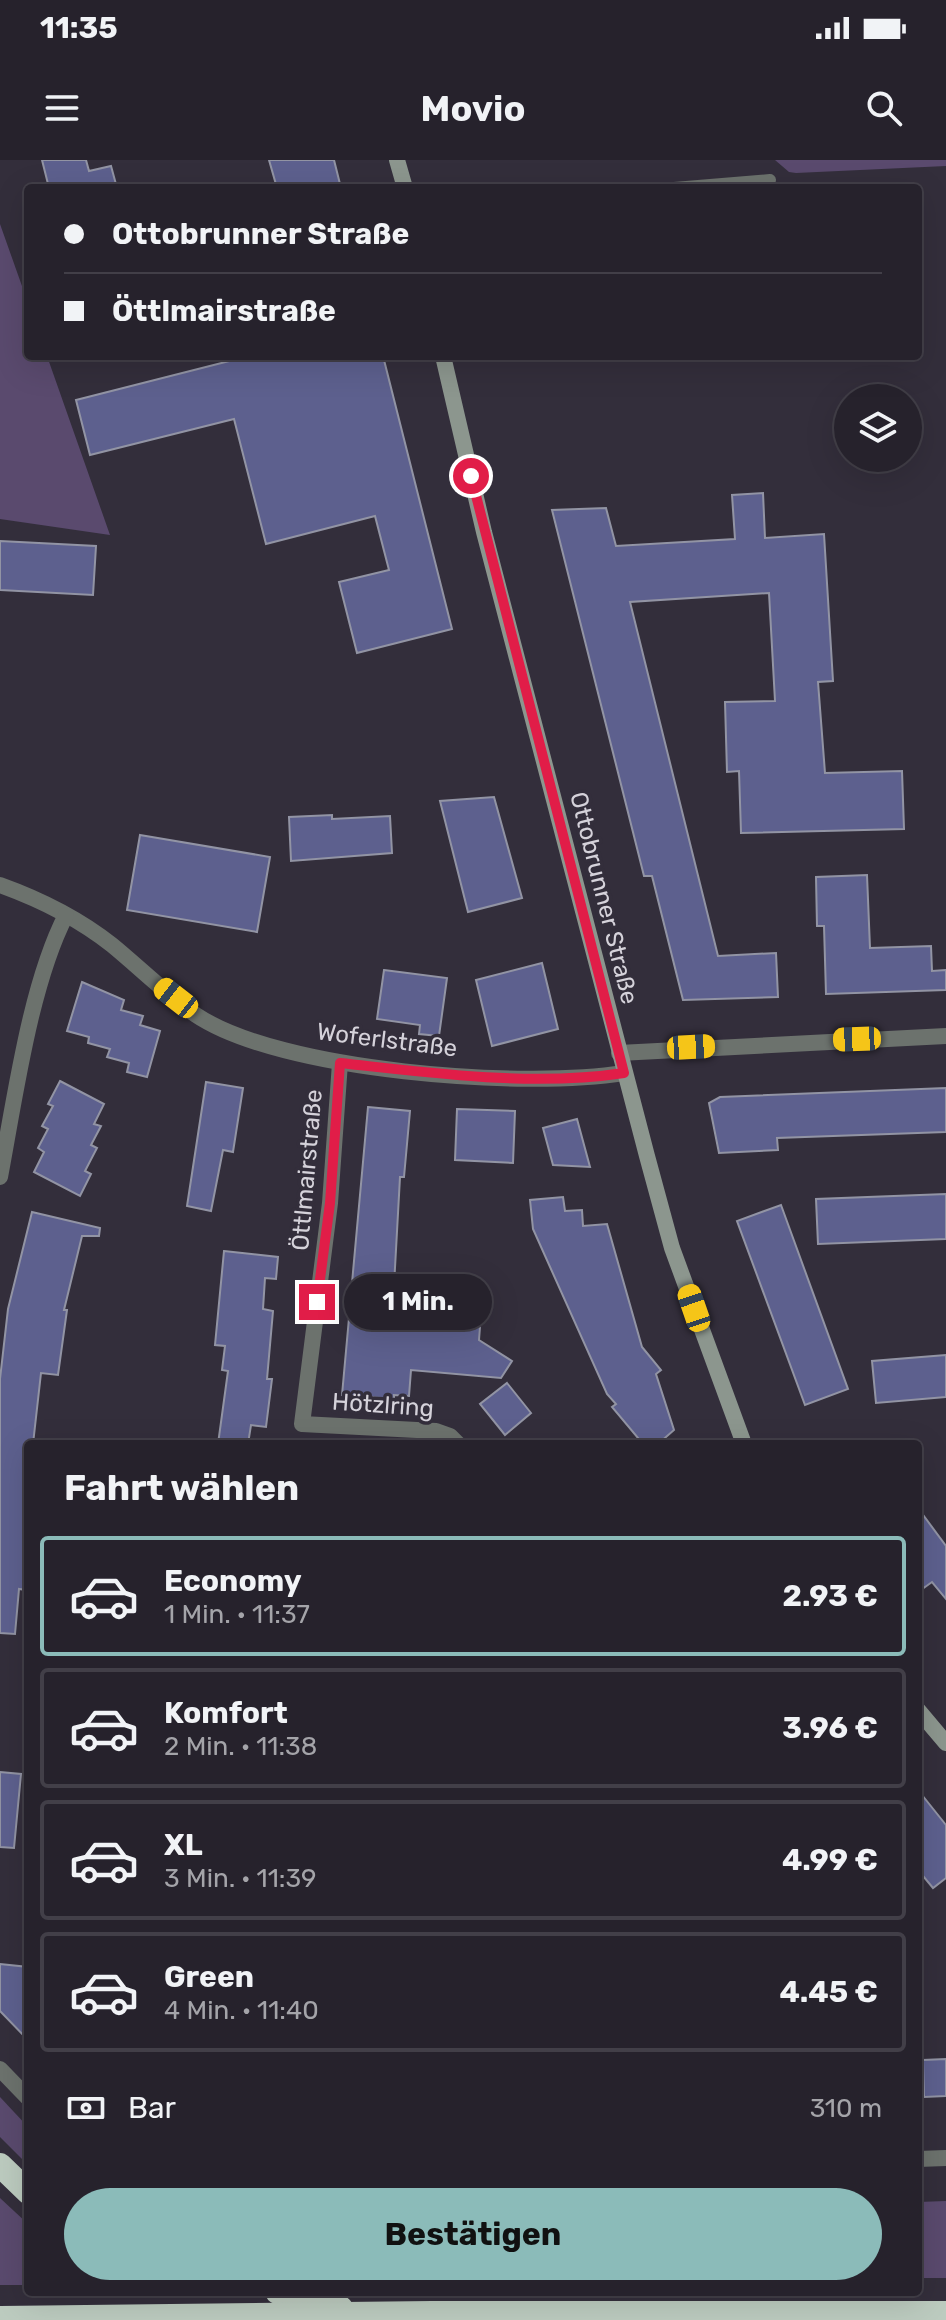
<!DOCTYPE html>
<html lang="de">
<meta charset="utf-8">
<style>
body{margin:0;font-family:Rubik,sans-serif;background:#322f38;color:#f1f3f6;height:100vh;display:flex;flex-direction:column;font-size:30px;white-space:nowrap}
*{box-sizing:border-box;margin:0}
p{font-size:26px;color:#a4a4a9}
.icon{flex:none;width:44px;height:44px;fill:none;stroke:currentColor;stroke-width:2;stroke-linecap:round;stroke-linejoin:round}
.map{position:relative;flex:1;overflow:hidden}
.sheet{position:absolute;left:24px;top:1280px;width:898px;height:856px;display:flex;flex-direction:column;background:#26222c;border-radius:8px;box-shadow:0 8px 32px #0002,0 0 0 2px #423f48}
.sheet>*{flex:none}
.hud{position:absolute;left:24px;top:24px;width:898px;height:176px;border-radius:8px;box-shadow:0 8px 32px #0002,0 0 0 2px #423f48;display:grid;align-content:center;height:176px;padding:0 40px;background:#26222c}
.tools{position:absolute;left:834px;top:224px;display:grid;gap:16px}
.tools a{display:grid;place-items:center;width:88px;height:88px;border-radius:50%;background:#26222c;box-shadow:0 8px 32px #0002,0 0 0 2px #423f48;font-size:40px}
.end{position:absolute;width:36px;height:36px;margin:-18px;border:10px solid #e11d48;background:#fff;box-shadow:0 0 0 4px #fff}
.from{border-radius:50%}
.bubble{position:absolute;height:56px;border-radius:28px;background:#26222c;box-shadow:0 8px 32px #0002,0 0 0 2px #423f48;font-size:26px;font-weight:700;line-height:56px;text-align:center}
.car{position:absolute;width:24px;height:48px;margin:-24px -12px;border-radius:10px;box-shadow:0 0 6px 2px #0007;background:linear-gradient(#f5c518 24%,#345 0 40%,#f5c518 0 76%,#345 0 86%,#f5c518 0)}
.hud b{display:flex;align-items:center;gap:28px;height:76px;font-size:30px}
.hud b+b{border-top:2px solid #423f48}
.hud i{width:20px;height:20px;background:#f1f3f6}
ul{padding:0;list-style:none}
li{display:flex;align-items:center;gap:24px;height:120px;margin:0 16px 12px;padding:0 24px;border:4px solid #423f48;border-radius:8px}
li div{flex:1}
li b{display:block;font-size:30px}
li em{font-style:normal;font-weight:700}
li.active{border-color:#8bbbb9}
li>.icon{width:72px;height:72px;stroke-width:1.5}
h2{padding:0 40px;font-size:36px;line-height:96px}
.pay{display:flex;align-items:center;gap:20px;height:88px;padding:0 40px;font-size:30px}
.pay p{margin-inline-start:auto}
.button{display:flex;gap:16px;margin-top:auto;padding:16px 40px}
.button a{flex:1;height:92px;border-radius:48px;background:#8bbbb9;color:#111;font-size:32px;font-weight:700;line-height:92px;text-align:center}
.status{display:flex;justify-content:space-between;align-items:center;height:56px;padding:0 40px;background:#26222c;direction:ltr}
.status svg{height:22px;fill:currentColor}
header{display:flex;justify-content:space-between;align-items:center;height:104px;padding:0 40px;background:#26222c;font-size:36px;font-weight:700}
.map>svg:first-child{display:block}
</style>
<div class="status"><b>11:35</b><svg viewBox="0 0 49 12"><path d="M0 12V9h3v3zM5 12V6h3v6zM10 12V3h3v9zM15 12V0h3v12zM26 1h20v11H26zM47 4h2v5h-2z"/></svg></div>
<header><svg class="icon" aria-label="menu" viewBox="0 0 24 24"><path d="M4 6h16M4 12h16M4 18h16"/></svg>Movio<svg class="icon" aria-label="search" viewBox="0 0 24 24"><circle cx="10" cy="10" r="6"/><path d="M15 15l6 6"/></svg></header>
<div class="map">
<svg width="946" height="2160" viewBox="0 0 946 2160">
<rect width="100%" height="100%" fill="#332e3b"/>
<g fill="#5a4a6e">
<path d="M775,0H946V6L796,13L789,12Z"/>
<path d="M0,64L28,143V196H47L110,375L0,359Z"/>
<path d="M0,1937L28,1967V2005L0,1977Z"/>
<path d="M0,2038L28,2064V2125H0Z"/>
<path d="M946,2041V2118H918V2042Z"/>
</g>
<g fill="#5d608e" stroke="#9294a4" stroke-width="2">
<path d="M42,0H86L89,11L111,6L117,28H49Z"/>
<path d="M269,0H334L341,28H277Z"/>
<path d="M249,196H383L452,469L357,493L339,422L389,410L375,356L266,384L234,259L90,295L76,240Z"/>
<path d="M763,333L765,378L824,374L833,521L818,522L825,613L902,611L904,669L741,673L739,611L727,612L725,542L775,541L769,433L630,442L718,796L776,793L778,837L683,840L652,716H644L552,350L606,348L616,386L735,379L732,335Z"/>
<path d="M0,381L96,386L93,435L0,430Z"/>
<path d="M494,637L522,738L468,752L440,641Z"/>
<path d="M332,655V659L390,656L392,693L291,701L289,657Z"/>
<path d="M140,675L270,697L257,772L127,750Z"/>
<path d="M867,715L870,788L931,786L932,811L946,810V830L826,834L824,766H817L816,717Z"/>
<path d="M542,803L558,869L492,886L476,820Z"/>
<path d="M384,810L447,818L439,876L419,874L420,865L377,859Z"/>
<path d="M82,822L124,840L121,850L143,856L140,865L160,871L147,917L127,912L129,903L107,897L110,889L88,883L89,877L67,871Z"/>
<path d="M60,921L104,944L94,964L101,966L91,985L97,988L85,1011L91,1014L80,1036L34,1012L44,992L38,988L48,969L42,966L53,946L48,944Z"/>
<path d="M206,922L243,928L233,992L223,990L211,1051L187,1046Z"/>
<path d="M946,928V972L777,978L778,990L719,993L709,943L720,937Z"/>
<path d="M368,947L410,951L404,1017H400L394,1126L352,1123Z"/>
<path d="M457,949L515,951L513,1003L455,1000Z"/>
<path d="M577,959L590,1007L553,1005L543,968Z"/>
<path d="M946,1034V1079L818,1084L816,1039Z"/>
<path d="M563,1037L565,1051L582,1050L583,1066L607,1064L642,1187L661,1210L656,1214L674,1270L658,1284H643L612,1247L616,1244L607,1234L533,1069L530,1040Z"/>
<path d="M781,1045L848,1229L805,1245L737,1061Z"/>
<path d="M32,1052L100,1068L99,1076H82L64,1150H67L58,1215L41,1213L33,1284H28L26,1430L19,1429L15,1474L0,1473V1219L8,1149Z"/>
<path d="M224,1091L278,1097L276,1119L265,1118L263,1149L273,1151L267,1219H272L266,1267L251,1265L248,1284H218L228,1211L222,1210L225,1186L215,1185Z"/>
<path d="M349,1158L428,1167V1163L480,1167L479,1180L512,1201L501,1218L411,1210L409,1236L394,1235V1239L342,1235Z"/>
<path d="M946,1195V1237L876,1243L872,1201Z"/>
<path d="M507,1223L531,1253L505,1275L480,1244Z"/>
<path d="M918,1348L946,1386V1439L932,1422L918,1432Z"/>
<path d="M0,1612L21,1614L14,1688L0,1687Z"/>
<path d="M918,1630L946,1665V1718L933,1728L918,1710Z"/>
<path d="M0,1804L28,1807V1880L0,1851Z"/>
<path d="M946,1899V1936L924,1937L923,1900Z"/>
</g>
<g fill="none" stroke-linecap="round" stroke-linejoin="round">
<path stroke="#6c726d" stroke-width="12" d="M674,28L770,20"/>
<g stroke="#6c726d" stroke-width="16">
<path d="M0,725C39,739 79,759 112,785C140,808 166,834 196,855C281,912 524,929 624,913"/>
<path d="M619,893L946,876"/>
<path d="M340,903L330,1043L302,1264L436,1271L450,1276L458,1284"/>
<path d="M0,1017C15,938 30,825 66,755"/>
<path d="M0,1909L28,1938"/>
<path d="M918,1999L946,1998"/>
</g>
<g stroke="#8c968e" stroke-width="16">
<path d="M397,0L405,28"/>
<path d="M443,196L484,372L647,996L672,1088L744,1284"/>
<path d="M918,1550L946,1583"/>
</g>
<g stroke="#bccbbf" stroke-width="24">
<path d="M0,2005L28,2032"/>
<path d="M277,2132L300,2133L341,2148"/>
<path d="M0,2158L432,2153H946"/>
</g>
</g>
<g fill="none" stroke-linecap="round" stroke-linejoin="round">
<path stroke="#e11d48" stroke-width="10" d="M317,1142L330,1043L340,903C433,913 532,927 624,913L471,316"/>
</g>
<g text-anchor="middle" dominant-baseline="central" stroke-width="7" stroke-linejoin="round" paint-order="stroke">
<g font-size="24" fill="#d5d2da" stroke="#332e3b">
<text transform="translate(604 738) rotate(76)">Ottobrunner Straße</text>
<text transform="translate(387 880) rotate(7)">Woferlstraße</text>
<text transform="translate(307 1010) rotate(-85)">Öttlmairstraße</text>
<text transform="translate(383 1245) rotate(4)">Hötzlring</text>
</g>
</g>
</svg>
<div class="tools">
<a><svg class="icon" aria-label="layers" viewBox="0 0 24 24"><path d="M12 4l9 5-9 5-9-5zM3 14l9 5 9-5"/></svg></a>
</div>
<i class="end from" style="left:471px;top:316px"></i>
<i class="end" style="left:317px;top:1142px"></i>
<div class="bubble" style="left:344px;top:1114px;width:148px">1 Min.</div>
<i class="car" style="left:176px;top:838px;rotate:308deg"></i>
<i class="car" style="left:857px;top:879px;rotate:268deg"></i>
<i class="car" style="left:691px;top:887px;rotate:87deg"></i>
<i class="car" style="left:694px;top:1148px;rotate:341deg"></i>
<div class="hud">
<b><i class="from"></i>Ottobrunner Straße</b>
<b><i></i>Öttlmairstraße</b>
</div>
<section class="sheet">
<h2>Fahrt wählen</h2>
<ul>
<li class="active"><svg class="icon" aria-label="car" viewBox="0 0 24 24"><path d="M5 17H2v-5l4-1 3-4h7l3 4 3 1v5h-3M9 17h6M6 11h13"/><circle cx="7" cy="17" r="2"/><circle cx="17" cy="17" r="2"/></svg><div><b>Economy</b><p>1 Min. · 11:37</p></div><em>2.93 €</em></li>
<li><svg class="icon" aria-label="car" viewBox="0 0 24 24"><path d="M5 17H2v-5l4-1 3-4h7l3 4 3 1v5h-3M9 17h6M6 11h13"/><circle cx="7" cy="17" r="2"/><circle cx="17" cy="17" r="2"/></svg><div><b>Komfort</b><p>2 Min. · 11:38</p></div><em>3.96 €</em></li>
<li><svg class="icon" aria-label="car" viewBox="0 0 24 24"><path d="M5 17H2v-5l4-1 3-4h7l3 4 3 1v5h-3M9 17h6M6 11h13"/><circle cx="7" cy="17" r="2"/><circle cx="17" cy="17" r="2"/></svg><div><b>XL</b><p>3 Min. · 11:39</p></div><em>4.99 €</em></li>
<li><svg class="icon" aria-label="car" viewBox="0 0 24 24"><path d="M5 17H2v-5l4-1 3-4h7l3 4 3 1v5h-3M9 17h6M6 11h13"/><circle cx="7" cy="17" r="2"/><circle cx="17" cy="17" r="2"/></svg><div><b>Green</b><p>4 Min. · 11:40</p></div><em>4.45 €</em></li>
</ul>
<div class="pay"><svg class="icon" aria-label="cash" viewBox="0 0 24 24"><path d="M3 7h18v10H3z"/><circle cx="12" cy="12" r="2"/></svg>Bar<p>310 m</p></div>
<div class="button"><a>Bestätigen</a></div>
</section>
</div>
